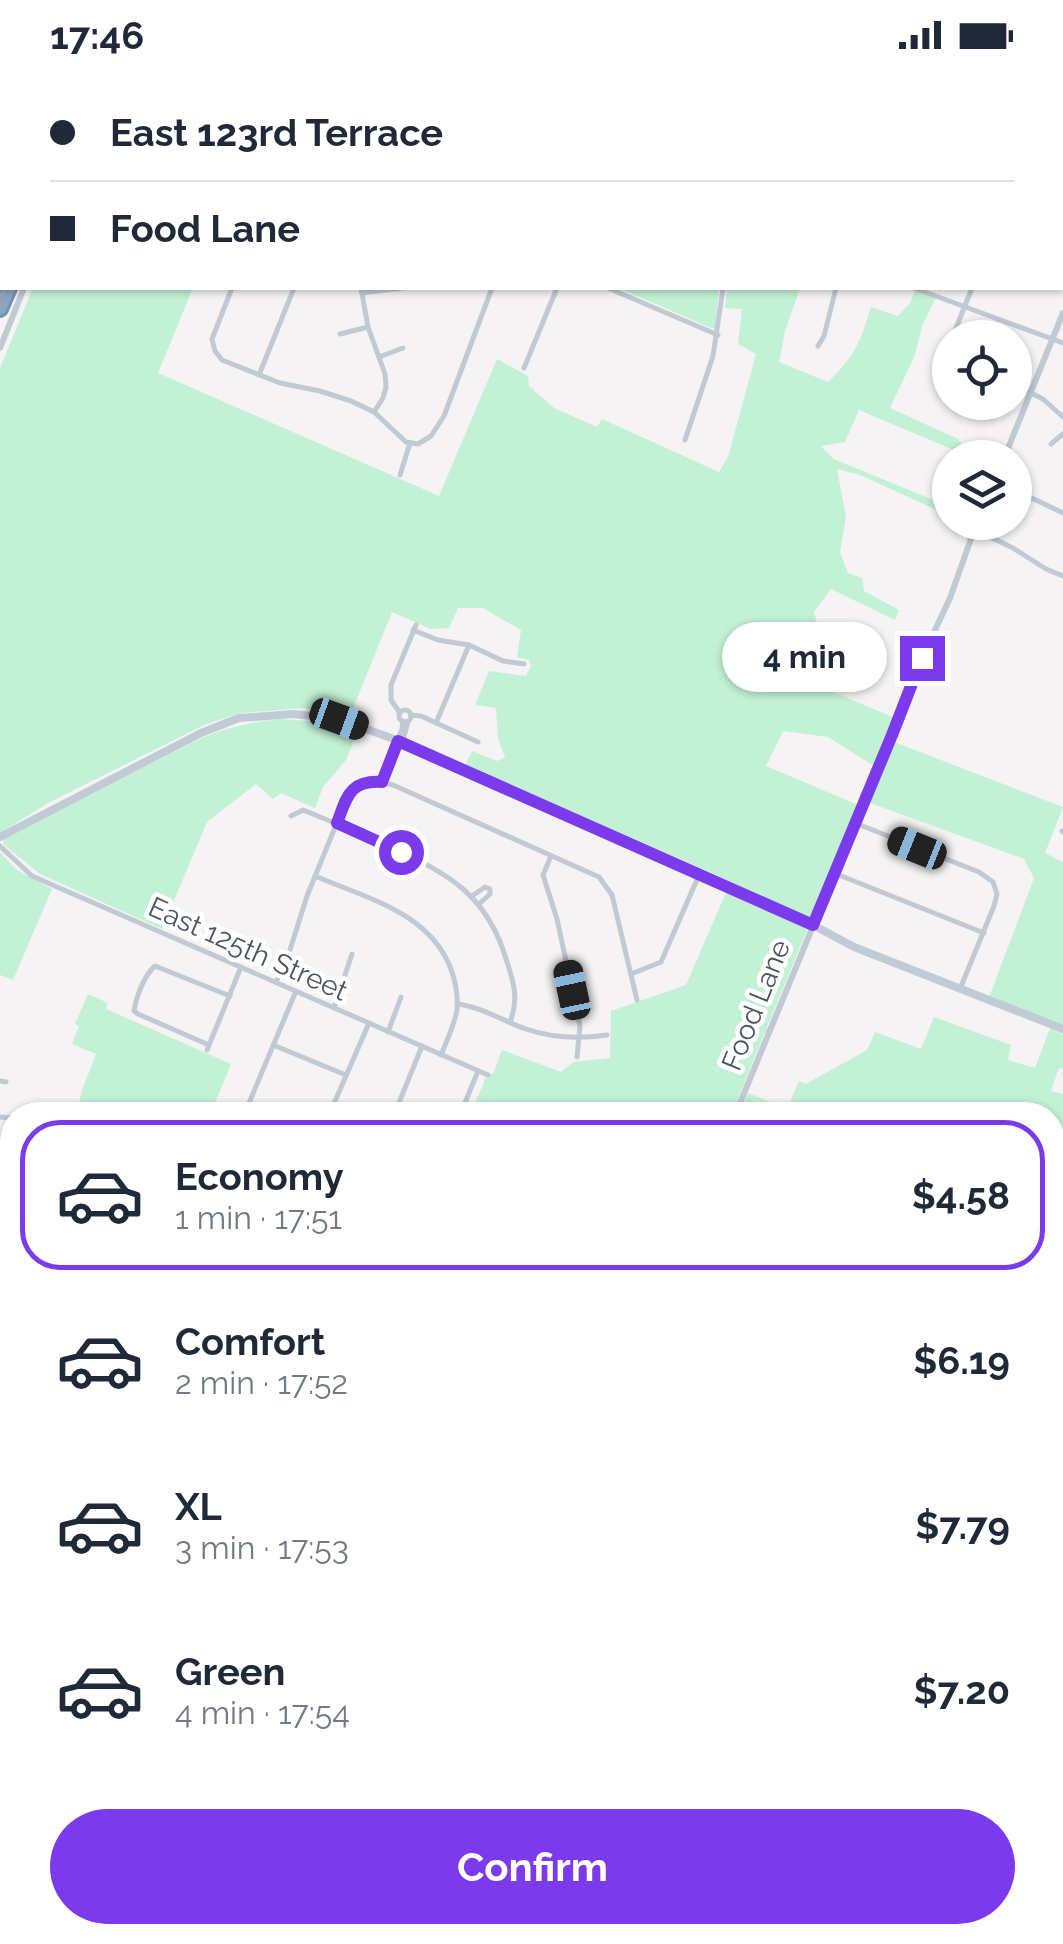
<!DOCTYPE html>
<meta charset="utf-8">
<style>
body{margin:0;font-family:Raleway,sans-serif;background:#f6f6f7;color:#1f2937;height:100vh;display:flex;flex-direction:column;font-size:38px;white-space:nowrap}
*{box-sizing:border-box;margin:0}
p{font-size:32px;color:#747a83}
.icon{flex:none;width:55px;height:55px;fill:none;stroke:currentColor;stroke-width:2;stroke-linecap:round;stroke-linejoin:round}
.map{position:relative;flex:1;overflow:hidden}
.details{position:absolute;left:0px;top:1032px;width:1065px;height:842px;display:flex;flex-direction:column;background:#fff;border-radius:40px 40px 0 0;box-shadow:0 2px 8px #0004}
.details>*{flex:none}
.guide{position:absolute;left:0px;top:0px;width:1065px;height:220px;box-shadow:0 2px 8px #0004;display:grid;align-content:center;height:220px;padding:0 50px;background:#fff}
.tools{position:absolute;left:932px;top:250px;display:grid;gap:20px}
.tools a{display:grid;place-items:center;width:100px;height:100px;border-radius:50%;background:#fff;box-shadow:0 2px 8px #0004;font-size:50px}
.end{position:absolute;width:45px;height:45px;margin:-22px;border:12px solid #7c3aed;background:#fff;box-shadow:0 0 0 5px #fff}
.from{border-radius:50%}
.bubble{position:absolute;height:70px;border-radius:35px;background:#fff;box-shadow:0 2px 8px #0004;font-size:32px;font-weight:700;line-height:70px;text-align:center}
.car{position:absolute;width:30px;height:60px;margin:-30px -15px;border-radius:12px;box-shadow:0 0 8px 2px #0007;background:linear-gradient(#222 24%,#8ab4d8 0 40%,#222 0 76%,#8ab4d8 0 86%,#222 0)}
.guide b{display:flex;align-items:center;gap:35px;height:95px;font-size:38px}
.guide b+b{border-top:2px solid #e0e1e3}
.guide i{width:25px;height:25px;background:#1f2937}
ul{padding:18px 0 0;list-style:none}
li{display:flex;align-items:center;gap:30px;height:150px;margin:0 20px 15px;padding:0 30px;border:5px solid transparent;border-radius:40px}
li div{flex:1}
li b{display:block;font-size:38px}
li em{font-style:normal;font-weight:700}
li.selected{border-color:#7c3aed}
li>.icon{width:90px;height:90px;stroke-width:1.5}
.action{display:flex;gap:20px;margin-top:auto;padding:20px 50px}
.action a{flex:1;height:115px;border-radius:60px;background:#7c3aed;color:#fff;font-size:40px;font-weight:700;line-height:115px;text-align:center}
.status{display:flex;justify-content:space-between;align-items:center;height:70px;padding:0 50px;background:#fff;direction:ltr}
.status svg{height:28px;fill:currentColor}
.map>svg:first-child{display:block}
</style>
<div class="status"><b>17:46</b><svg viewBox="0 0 49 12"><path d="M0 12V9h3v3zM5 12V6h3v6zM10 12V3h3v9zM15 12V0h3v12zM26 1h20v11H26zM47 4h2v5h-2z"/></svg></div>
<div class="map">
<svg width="1063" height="1874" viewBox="0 0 1063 1874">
<rect width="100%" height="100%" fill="#f5f3f3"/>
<g fill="#c3f1d5">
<path d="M33,218H193L158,303L439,426L497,289L528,306L529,316L554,338L597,357L602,349L719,402L728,387L756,284L738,274L742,239L725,238L727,218H800L785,261L779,292L828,312C856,285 860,272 871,237L898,246L910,233L916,218L936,227L922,256L915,285L890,338L958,369L964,377L956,381L859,340L845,372L821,376L834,389L950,437V446L860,405L837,399L846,447L840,482L848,503L862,508L864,521L899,540L895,550L831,519L814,542L826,587L810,612L895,648L874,696L828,667L783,661L766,696L858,735L811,847L808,848L712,803L465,695L472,681L497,691L505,687L498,669L496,638L475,635L489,601L526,606L531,596L529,590L517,587L521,560L483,538H458L449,558L431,559L392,542L350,646L304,638L241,643L204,655L48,733L0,763V298Z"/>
<path d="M619,218H719L715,258H711Z"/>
<path d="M281,649L338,653L358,660L346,690L323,717L315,738L281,723L273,729L256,714L207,752L162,859L40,804L3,774V770L8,767L197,670C225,658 250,652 281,649Z"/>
<path d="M894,672L1063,737L1045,783L1063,792V959L988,930L1034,808L1024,789L870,733Z"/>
<path d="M0,782L17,800L52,819L13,910L0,905Z"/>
<path d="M727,820L806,856L807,860L731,1045H469L484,1013V1009L494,1002L502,980L561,1002L573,992L610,988L611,941L686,915Z"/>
<path d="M88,924L108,933L106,939L231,994L210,1045L78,1044L81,1023L96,984L72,974L79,956L75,954Z"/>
<path d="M934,947L1011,975L1008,990L1035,998L1050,958L1063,964V999L1059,998L1051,1021L1063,1024V1149L1053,1145L1052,1045H739L748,1023L787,1039L799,1011L806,1014L867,980L875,962L921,979Z"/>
<path d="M1063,1447V1874H894L899,1863L1052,1862V1474Z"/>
</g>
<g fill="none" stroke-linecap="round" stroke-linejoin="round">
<g stroke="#7690ad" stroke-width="18">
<g id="motorway">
<path d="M85,2L86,0"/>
<path d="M96,2L97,0"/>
<path d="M0,189L2,184"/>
<path d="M0,211L2,205"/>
<path d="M0,239L9,218"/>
</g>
</g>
<g stroke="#c1cad2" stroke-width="5">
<path d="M329,2V0"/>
<path d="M392,2L393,0"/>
<path d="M453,2V0"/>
<path d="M513,2V0"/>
<path d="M571,2L572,0"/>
<path d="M748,2L749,0"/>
<path d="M843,2L845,0"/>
<path d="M1062,178H1063"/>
<path d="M232,218L212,269L215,281L222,290L280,313L320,321L351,331L374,342L406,372L418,374L431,366L444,346L492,218"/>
<path d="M361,218L368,257L385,304L386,317L383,328L374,342"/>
<path d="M608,218L718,265"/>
<path d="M914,218L1063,273"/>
<path d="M362,223L403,218"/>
<path d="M340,264L368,257"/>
<path d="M952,268L972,218"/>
<path d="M818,276L824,266L836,218"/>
<path d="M379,287L403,278"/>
<path d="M524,298L557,218"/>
<path d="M259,305L294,218"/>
<path d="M935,306L950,271"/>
<path d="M1015,315L1043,329L1063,347"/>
<path d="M685,370L713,286L723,218"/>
<path d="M1051,374L1063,364"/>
<path d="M400,405L410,373"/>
<path d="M1015,420L1063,443"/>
<path d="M974,459L1013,478L1046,499L1063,506"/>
<path d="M413,560L438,570L469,575L503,591L524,594"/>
<circle cx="405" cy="646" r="6"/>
<path d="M400,643L391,630V615L416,555"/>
<path d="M411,645L421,646L478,672"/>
<path d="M436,653L469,575"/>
<path d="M397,671L402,659L403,651"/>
<path d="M402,673L408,652"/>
<path d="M382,712L399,671"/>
<path d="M291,746L303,740C333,752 361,764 390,777C449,804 488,825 507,892C514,913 519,930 510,952"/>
<path d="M855,753L979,802L993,812L997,824L994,836L960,919"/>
<path d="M1062,761L1063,762"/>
<path d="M0,776L32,806L488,1005"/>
<path d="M551,786L543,805L557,849L580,956L577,987"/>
<path d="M834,803L984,863"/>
<path d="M315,806C366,828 432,843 452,902C456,914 458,927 457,940C454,956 447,970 441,985"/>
<path d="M472,826L485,817L490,819V824L479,834"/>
<path d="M631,904L661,892L699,805"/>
<path d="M276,912L289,883L307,826L349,723C362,710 376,710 393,715L599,807L612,825L637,930"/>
<path d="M457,934C482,937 503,951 526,959C552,968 580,969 607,965"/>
<path d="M334,938L352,884"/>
<path d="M388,962L401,927"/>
<path d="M209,975L138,944L134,941C136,928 144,905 155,896L230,926"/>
<path d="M273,975L346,1005"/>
<path d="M207,980L241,897"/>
<path d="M0,1011L6,1012"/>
<path d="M244,1045L296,921"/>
<path d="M329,1045L369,953"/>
<path d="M394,1045L422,976"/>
<path d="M460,1045L478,1001"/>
<path d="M0,1047L12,1048"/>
<path d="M0,1266L12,1271"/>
<path d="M1052,1266L1063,1270"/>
<path d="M0,1306L12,1301"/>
<path d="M0,1369L12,1367"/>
<path d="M1052,1383L1063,1356"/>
<path d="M134,1862L157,1868L236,1874"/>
<path d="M779,1862L780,1874"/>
<path d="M21,1874L25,1862"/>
<path d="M91,1874L96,1862"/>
<path d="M272,1874L282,1862"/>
<path d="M351,1874L354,1862"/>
<path d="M650,1874L654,1862"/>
<path d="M713,1874L716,1862"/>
<path d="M859,1874L864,1862"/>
</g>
<g stroke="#c1cad2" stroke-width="6">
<path d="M62,2L63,0"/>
<path d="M125,2V0"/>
<path d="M0,156L2,150"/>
<path d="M0,278L24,218"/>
<path d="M1004,388L1063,243"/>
<path d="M735,1045L892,665L922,588L950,528L977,452"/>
<path d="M393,1874L397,1862"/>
</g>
<g stroke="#c1cbd6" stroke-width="8">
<path d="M138,0L151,2"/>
<path d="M162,2L167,0"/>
<path d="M0,69L2,68"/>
<path d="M0,767L201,663L239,648L293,644L339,649L399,671L813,855L854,877L1063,959"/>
<path d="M0,1626L12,1634"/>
<path d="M568,1862L597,1874"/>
</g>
<use href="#motorway" stroke="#8ba5c1" stroke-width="12"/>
</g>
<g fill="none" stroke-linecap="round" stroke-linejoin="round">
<path stroke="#7c3aed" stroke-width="12" d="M401,782L337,753C347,727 349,710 382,712L398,671L813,855L892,665L922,588"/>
</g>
<g text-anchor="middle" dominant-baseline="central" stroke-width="9" stroke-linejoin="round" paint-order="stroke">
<g font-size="28" fill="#4a5661" stroke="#fff">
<text transform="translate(248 879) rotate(24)">East 125th Street</text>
<text transform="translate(756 935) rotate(-68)">Food Lane</text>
</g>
</g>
</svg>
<div class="tools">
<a><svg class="icon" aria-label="locate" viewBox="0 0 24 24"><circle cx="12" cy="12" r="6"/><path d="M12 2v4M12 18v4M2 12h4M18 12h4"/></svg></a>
<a><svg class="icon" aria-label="layers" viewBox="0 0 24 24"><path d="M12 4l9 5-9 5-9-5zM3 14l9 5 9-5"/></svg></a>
</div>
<i class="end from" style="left:401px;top:782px"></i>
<i class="end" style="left:922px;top:588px"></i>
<div class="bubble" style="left:722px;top:552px;width:165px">4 min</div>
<i class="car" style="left:339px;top:649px;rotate:110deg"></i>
<i class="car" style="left:917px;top:778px;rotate:292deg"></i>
<i class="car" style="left:572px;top:920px;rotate:348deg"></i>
<div class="guide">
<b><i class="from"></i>East 123rd Terrace</b>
<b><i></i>Food Lane</b>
</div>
<section class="details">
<ul>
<li class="selected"><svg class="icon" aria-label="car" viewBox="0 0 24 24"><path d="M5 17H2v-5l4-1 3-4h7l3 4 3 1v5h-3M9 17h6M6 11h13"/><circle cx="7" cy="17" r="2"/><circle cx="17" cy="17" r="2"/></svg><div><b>Economy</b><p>1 min · 17:51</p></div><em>$4.58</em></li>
<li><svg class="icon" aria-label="car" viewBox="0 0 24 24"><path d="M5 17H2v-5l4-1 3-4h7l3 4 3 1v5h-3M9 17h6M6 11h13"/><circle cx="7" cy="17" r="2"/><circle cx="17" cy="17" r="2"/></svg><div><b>Comfort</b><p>2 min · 17:52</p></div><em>$6.19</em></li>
<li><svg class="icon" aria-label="car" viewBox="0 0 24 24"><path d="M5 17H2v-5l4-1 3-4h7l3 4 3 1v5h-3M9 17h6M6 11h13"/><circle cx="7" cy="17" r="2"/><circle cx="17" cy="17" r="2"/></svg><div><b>XL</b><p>3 min · 17:53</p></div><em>$7.79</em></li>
<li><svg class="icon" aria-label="car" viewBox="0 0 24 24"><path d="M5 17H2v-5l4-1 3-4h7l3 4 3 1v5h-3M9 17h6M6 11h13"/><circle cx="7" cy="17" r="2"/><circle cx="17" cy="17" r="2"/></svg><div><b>Green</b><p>4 min · 17:54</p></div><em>$7.20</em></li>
</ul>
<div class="action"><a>Confirm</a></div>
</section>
</div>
